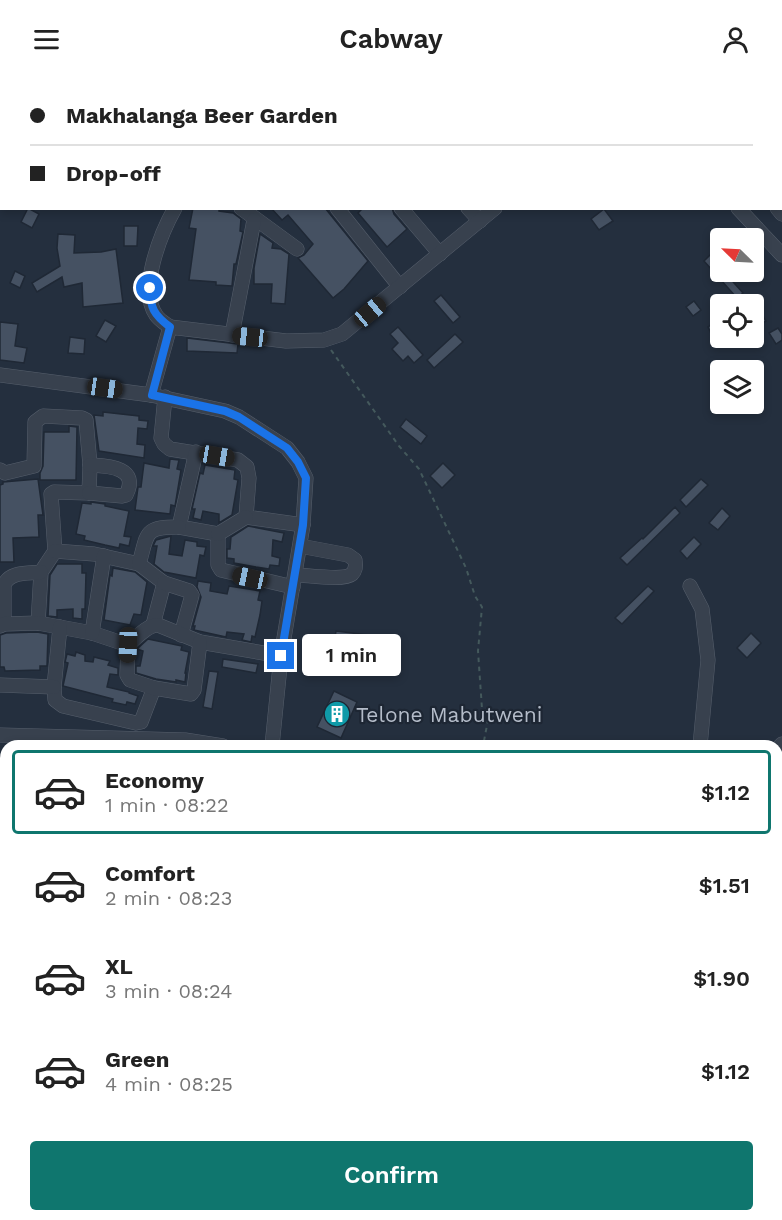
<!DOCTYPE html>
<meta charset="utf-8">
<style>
body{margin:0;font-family:"Work Sans",sans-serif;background:#f2f2f2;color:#222;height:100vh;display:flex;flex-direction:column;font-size:22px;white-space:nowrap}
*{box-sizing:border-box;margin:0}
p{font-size:20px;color:#767676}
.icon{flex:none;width:33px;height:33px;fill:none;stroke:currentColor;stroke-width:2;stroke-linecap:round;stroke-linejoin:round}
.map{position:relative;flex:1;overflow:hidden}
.details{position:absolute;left:0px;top:662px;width:783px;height:482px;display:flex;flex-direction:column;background:#fff;border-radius:18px 18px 0 0;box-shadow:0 3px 9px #0003}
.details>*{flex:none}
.guide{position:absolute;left:0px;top:0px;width:783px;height:132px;box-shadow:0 3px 9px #0003;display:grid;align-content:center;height:132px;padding:0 30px;background:#fff}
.needle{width:39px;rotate:294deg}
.tools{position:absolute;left:710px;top:150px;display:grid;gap:12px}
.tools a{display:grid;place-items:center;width:54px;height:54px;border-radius:6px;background:#fff;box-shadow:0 3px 9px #0003;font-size:30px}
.end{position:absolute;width:27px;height:27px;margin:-14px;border:8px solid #1a73e8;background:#fff;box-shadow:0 0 0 3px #fff}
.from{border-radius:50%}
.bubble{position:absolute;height:42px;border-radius:6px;background:#fff;box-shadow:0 3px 9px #0003;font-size:20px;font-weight:600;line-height:42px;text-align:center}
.car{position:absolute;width:18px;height:36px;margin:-18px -9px;border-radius:8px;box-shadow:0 0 4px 2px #0007;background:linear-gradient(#222 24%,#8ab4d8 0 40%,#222 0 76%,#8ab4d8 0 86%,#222 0)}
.guide b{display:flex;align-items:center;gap:21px;height:57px;font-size:22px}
.guide b+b{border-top:2px solid #e0e0e0}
.guide i{width:15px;height:15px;background:#222}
ul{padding:10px 0 0;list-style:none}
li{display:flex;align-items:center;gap:18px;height:84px;margin:0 12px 9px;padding:0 18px;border:3px solid transparent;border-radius:6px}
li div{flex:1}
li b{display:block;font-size:22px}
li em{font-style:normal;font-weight:600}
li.on{border-color:#0f766e}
li>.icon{width:54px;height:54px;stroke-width:1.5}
.primary-button{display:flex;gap:12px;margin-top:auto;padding:12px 30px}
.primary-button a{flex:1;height:69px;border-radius:6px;background:#0f766e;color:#fff;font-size:24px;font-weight:600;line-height:69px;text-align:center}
header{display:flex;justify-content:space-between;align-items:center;height:78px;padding:0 30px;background:#fff;font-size:27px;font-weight:600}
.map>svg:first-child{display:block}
</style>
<header><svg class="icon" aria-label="menu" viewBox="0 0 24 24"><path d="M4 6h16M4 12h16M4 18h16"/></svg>Cabway<svg class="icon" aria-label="person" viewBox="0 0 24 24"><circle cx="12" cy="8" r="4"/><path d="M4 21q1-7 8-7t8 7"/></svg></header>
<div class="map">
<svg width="782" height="1142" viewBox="0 0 782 1142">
<rect width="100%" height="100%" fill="#242f3e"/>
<g fill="#263c3f">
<path d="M24,1137H166L174,1142H21Z"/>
<path d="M297,1137H418L415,1142H305Z"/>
</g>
<g fill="#455162" stroke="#1f2835" stroke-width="1.5">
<path d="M28,130L39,136L32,150L21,144Z"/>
<path d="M193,130H219V133L233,135L241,141L240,153L243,154L236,186H234L232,208L216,207V204L189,202L196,151L189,150Z"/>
<path d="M271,130H325L368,183L344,211L333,220L298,180L304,177L313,166L288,137L282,142Z"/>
<path d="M363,130H392L394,136L407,151L387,169L358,135Z"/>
<path d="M604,131L613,143L599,152L591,141Z"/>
<path d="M124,148H138L137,168H124Z"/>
<path d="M58,156L75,157L74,175L101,174L116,171L123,225L83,229L82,205L64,209L62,199L37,214L32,205L60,188L57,170Z"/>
<path d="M260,156L273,165L272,170L281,171L289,176L285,226L271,225L272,206H254V190Z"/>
<path d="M712,175L720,183V201L726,196L743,215L737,220L704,183Z"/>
<path d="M15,193L25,198L20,210L10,205Z"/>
<path d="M441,217L460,239L453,245L434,223Z"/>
<path d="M694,223L701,232L693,238L686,229Z"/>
<path d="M761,235L766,243L758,248L753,240Z"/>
<path d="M105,242L116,248L106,264L96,258Z"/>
<path d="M717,243L720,253L712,257L708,249Z"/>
<path d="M0,244L18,246L15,268L27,270L24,285L0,282Z"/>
<path d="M398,249L423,277L414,285L408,278L403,283L392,271L398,265L390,256Z"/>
<path d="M778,250L782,256V262L776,266L769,255Z"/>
<path d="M455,256L463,264L434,290L427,282Z"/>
<path d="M70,259L85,261L84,276L68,275Z"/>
<path d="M187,260L238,266L237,275L187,273Z"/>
<path d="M103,334L139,338V342L148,343L147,351L138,350L137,366L145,367L144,380L99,373L94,337L103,338Z"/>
<path d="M406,341L427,358L421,366L400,349Z"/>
<path d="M69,348L77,349L76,402H40V395L43,388L44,354H69Z"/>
<path d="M170,381L179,382L177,391L181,392L175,428L171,427L170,436L135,432L138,409H141L144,385L169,390Z"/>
<path d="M443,385L455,397L442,410L430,398Z"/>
<path d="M205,387L235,392L234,401L238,402L232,437L219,445V436L203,433L201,442L193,440L195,431H192L200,395L203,396Z"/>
<path d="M38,401L43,437H38L39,459L13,460L14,484H0V407L3,406V404Z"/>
<path d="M701,401L708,407L686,429L680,422Z"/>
<path d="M91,424L105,426V428L129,433L124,458L131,459L129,468L120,466L119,470L105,467L84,462L85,458L76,456L82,425L91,426Z"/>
<path d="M675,429L680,435L627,487L620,480L642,460L643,461Z"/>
<path d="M722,430L730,438L718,452L709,445Z"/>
<path d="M248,448L284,455L282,464L273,462L272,478L280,480L279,488L270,487L269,491L256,489L234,485V481L227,480V471H230L231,459Z"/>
<path d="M171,458L169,476L182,478L185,462L197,464V468L206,469L204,478L200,477L196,500L164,494L154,486L157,468H153L156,462Z"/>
<path d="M694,459L701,466L687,481L680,473Z"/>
<path d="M57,486H82V495H86L85,531H82V541L73,540V531L57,532V539L48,538L50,497Z"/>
<path d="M113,490L135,494L147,504L141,537L134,536L130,547L104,542L110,497L112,498Z"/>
<path d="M198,503L211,505L210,513L227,516L229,508L260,513L258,522L262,523L260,537L255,559L252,558L251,564L242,562L244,556L227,554L226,559L194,552L195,548H193L201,519L197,509Z"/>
<path d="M648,508L654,513L622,546L615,540Z"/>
<path d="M336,553L368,557L366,576L333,571Z"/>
<path d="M37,554L48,556L47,588H40V592L5,593L4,589H0V557L6,555Z"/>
<path d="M751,555L761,565L747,580L737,570Z"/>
<path d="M148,561L182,568L181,572L189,574L185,595H186L185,604L176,602V604L156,601L136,595V588H140L143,573L137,571Z"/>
<path d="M76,574L85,577V583L93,584L94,579L110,583L108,587L118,590V597L110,596L107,609L129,614V615L138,618L135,626L127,624L126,627L112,624L113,621L63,608L68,585L65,584L67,576L75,578Z"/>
<path d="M223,581L258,586L256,595L222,589Z"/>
<path d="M209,593L218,594L212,631L203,629Z"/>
<path d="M334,613L357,624L341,660L317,649Z"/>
</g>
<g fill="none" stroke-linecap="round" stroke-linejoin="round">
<g stroke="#565f6c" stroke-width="15">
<g id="minor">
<path d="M38,0L39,2"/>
<path d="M157,0L159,2"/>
<path d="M330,0L334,2"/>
<path d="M619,0L621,2"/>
<path d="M657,0L658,2"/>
<path d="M76,2L78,0"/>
<path d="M295,2L297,0"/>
<path d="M0,67L2,66"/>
<path d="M241,130L297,171"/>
<path d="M337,130L400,209"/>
<path d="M401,130L440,176"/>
<path d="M468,130L480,143"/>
<path d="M738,130L782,177"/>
<path d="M777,130L782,136"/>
<path d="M170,249C166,246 159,242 156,237C138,211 161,155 175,130"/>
<path d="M232,257L254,142"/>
<path d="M0,297L151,317L225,333L239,339L287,370L298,384L306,400L303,447L281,578L272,668"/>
<path d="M151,317L170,249L286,263L324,262L342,256L495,130"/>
<path d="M165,319L161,360L164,366L170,371L238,382L247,389L249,400L246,439L303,447"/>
<path d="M196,374L179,449L218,456V487L221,492L293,509"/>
<path d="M0,392L5,395L34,388L35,344L43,338L82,340L86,342L90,387L89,415L54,414L51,416L55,473L41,494L38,545"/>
<path d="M89,415L122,418L126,417C140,389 108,388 90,387"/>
<path d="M218,456L246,439"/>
<path d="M55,473L94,476L139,486L164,505L153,547"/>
<path d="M139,486C148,455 143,449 179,449"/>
<path d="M296,497C307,497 344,503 352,496C356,492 356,487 355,482L348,477L300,468"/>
<path d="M164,505L189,513L192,517L181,557"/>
<path d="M690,508L702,531L708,582L700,668"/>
<path d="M4,546V507C10,493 28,496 41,494"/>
<path d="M0,548L4,546L38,545L92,555L128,567C136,560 147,547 158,547L200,564L281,578"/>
<path d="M60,549L54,609L55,622L63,628L136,645L141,644L154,610"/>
<path d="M92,555L104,478"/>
<path d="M128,567L127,597L130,602L154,610L191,616L194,612L200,564"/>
<path d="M0,607L54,609"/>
<path d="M0,657L185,662L223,668"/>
<path d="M777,671L782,666"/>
<path d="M777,693L782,688"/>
<path d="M777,867L782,872"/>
<path d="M777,894L782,896"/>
<path d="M777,918L782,905"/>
<path d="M0,968H6"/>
<path d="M777,1067L782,1069"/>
<path d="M269,1137L277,1142"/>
<path d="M623,1137L632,1142"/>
<path d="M471,1142L474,1137"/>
<path d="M488,1142L490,1137"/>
<path d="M508,1142L511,1137"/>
</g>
</g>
<g stroke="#44595c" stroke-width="2" stroke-dasharray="4.5 4.5" stroke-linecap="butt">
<path d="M331,272L399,368L419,391L466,490L475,518L482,529L478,573L482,631L488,642L483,668"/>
<path d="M777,1098L782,1085"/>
<path d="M659,1142L665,1138L676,1137"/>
<path d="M761,1142L763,1137"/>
</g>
<use href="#minor" stroke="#38414e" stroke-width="14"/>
</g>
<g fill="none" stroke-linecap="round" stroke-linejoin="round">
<path stroke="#1a73e8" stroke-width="8" d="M150,210C150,230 154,237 170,249L152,317L225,333L239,339L287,370L298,384L306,400L303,447L281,578"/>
</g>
<defs>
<g id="building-disc" transform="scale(1.35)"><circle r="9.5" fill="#0f9aa8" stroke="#1d2633"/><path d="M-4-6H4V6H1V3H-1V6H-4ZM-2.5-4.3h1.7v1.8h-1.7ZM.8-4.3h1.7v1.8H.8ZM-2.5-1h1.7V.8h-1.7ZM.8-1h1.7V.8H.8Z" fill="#fff"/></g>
</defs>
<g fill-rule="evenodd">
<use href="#building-disc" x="337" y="636"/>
</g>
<g text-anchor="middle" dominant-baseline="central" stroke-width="4.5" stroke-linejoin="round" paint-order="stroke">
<g font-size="21" fill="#b4bcc9" stroke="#1d2633" text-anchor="start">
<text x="356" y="636">Telone Mabutweni</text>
</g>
</g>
</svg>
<div class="tools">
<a><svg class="needle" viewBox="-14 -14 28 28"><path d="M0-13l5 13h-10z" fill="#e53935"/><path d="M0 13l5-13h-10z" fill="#767676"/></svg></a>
<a><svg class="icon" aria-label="locate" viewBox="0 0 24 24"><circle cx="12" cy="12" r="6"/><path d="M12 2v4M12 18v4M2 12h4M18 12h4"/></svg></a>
<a><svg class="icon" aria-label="layers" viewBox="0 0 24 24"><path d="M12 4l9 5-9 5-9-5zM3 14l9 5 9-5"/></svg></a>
</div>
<i class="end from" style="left:150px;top:210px"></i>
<i class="end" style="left:281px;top:578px"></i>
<div class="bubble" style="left:302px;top:556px;width:99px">1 min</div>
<i class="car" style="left:370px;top:234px;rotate:50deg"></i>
<i class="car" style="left:250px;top:259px;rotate:276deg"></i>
<i class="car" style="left:105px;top:310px;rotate:98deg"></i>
<i class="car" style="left:217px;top:378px;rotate:100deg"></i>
<i class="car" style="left:250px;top:500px;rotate:282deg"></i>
<i class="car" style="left:128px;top:567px;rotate:182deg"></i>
<div class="guide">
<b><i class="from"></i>Makhalanga Beer Garden</b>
<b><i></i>Drop-off</b>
</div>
<section class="details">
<ul>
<li class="on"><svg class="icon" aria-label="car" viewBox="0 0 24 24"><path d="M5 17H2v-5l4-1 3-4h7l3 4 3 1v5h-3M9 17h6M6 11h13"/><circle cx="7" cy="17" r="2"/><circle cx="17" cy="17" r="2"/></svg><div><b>Economy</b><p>1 min · 08:22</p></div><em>$1.12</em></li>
<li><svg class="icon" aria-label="car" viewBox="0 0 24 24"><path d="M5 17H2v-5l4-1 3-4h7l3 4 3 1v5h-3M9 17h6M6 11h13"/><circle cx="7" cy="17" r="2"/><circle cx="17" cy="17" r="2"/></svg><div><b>Comfort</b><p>2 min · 08:23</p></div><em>$1.51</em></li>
<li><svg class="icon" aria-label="car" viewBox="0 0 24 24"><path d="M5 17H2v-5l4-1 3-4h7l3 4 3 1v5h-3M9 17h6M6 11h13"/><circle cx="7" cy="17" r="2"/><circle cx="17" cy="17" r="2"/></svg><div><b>XL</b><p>3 min · 08:24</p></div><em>$1.90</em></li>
<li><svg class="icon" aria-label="car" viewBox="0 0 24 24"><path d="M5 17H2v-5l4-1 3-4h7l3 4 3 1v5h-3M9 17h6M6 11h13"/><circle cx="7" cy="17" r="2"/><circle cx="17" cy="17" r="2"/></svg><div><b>Green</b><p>4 min · 08:25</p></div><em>$1.12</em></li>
</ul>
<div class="primary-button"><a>Confirm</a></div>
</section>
</div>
